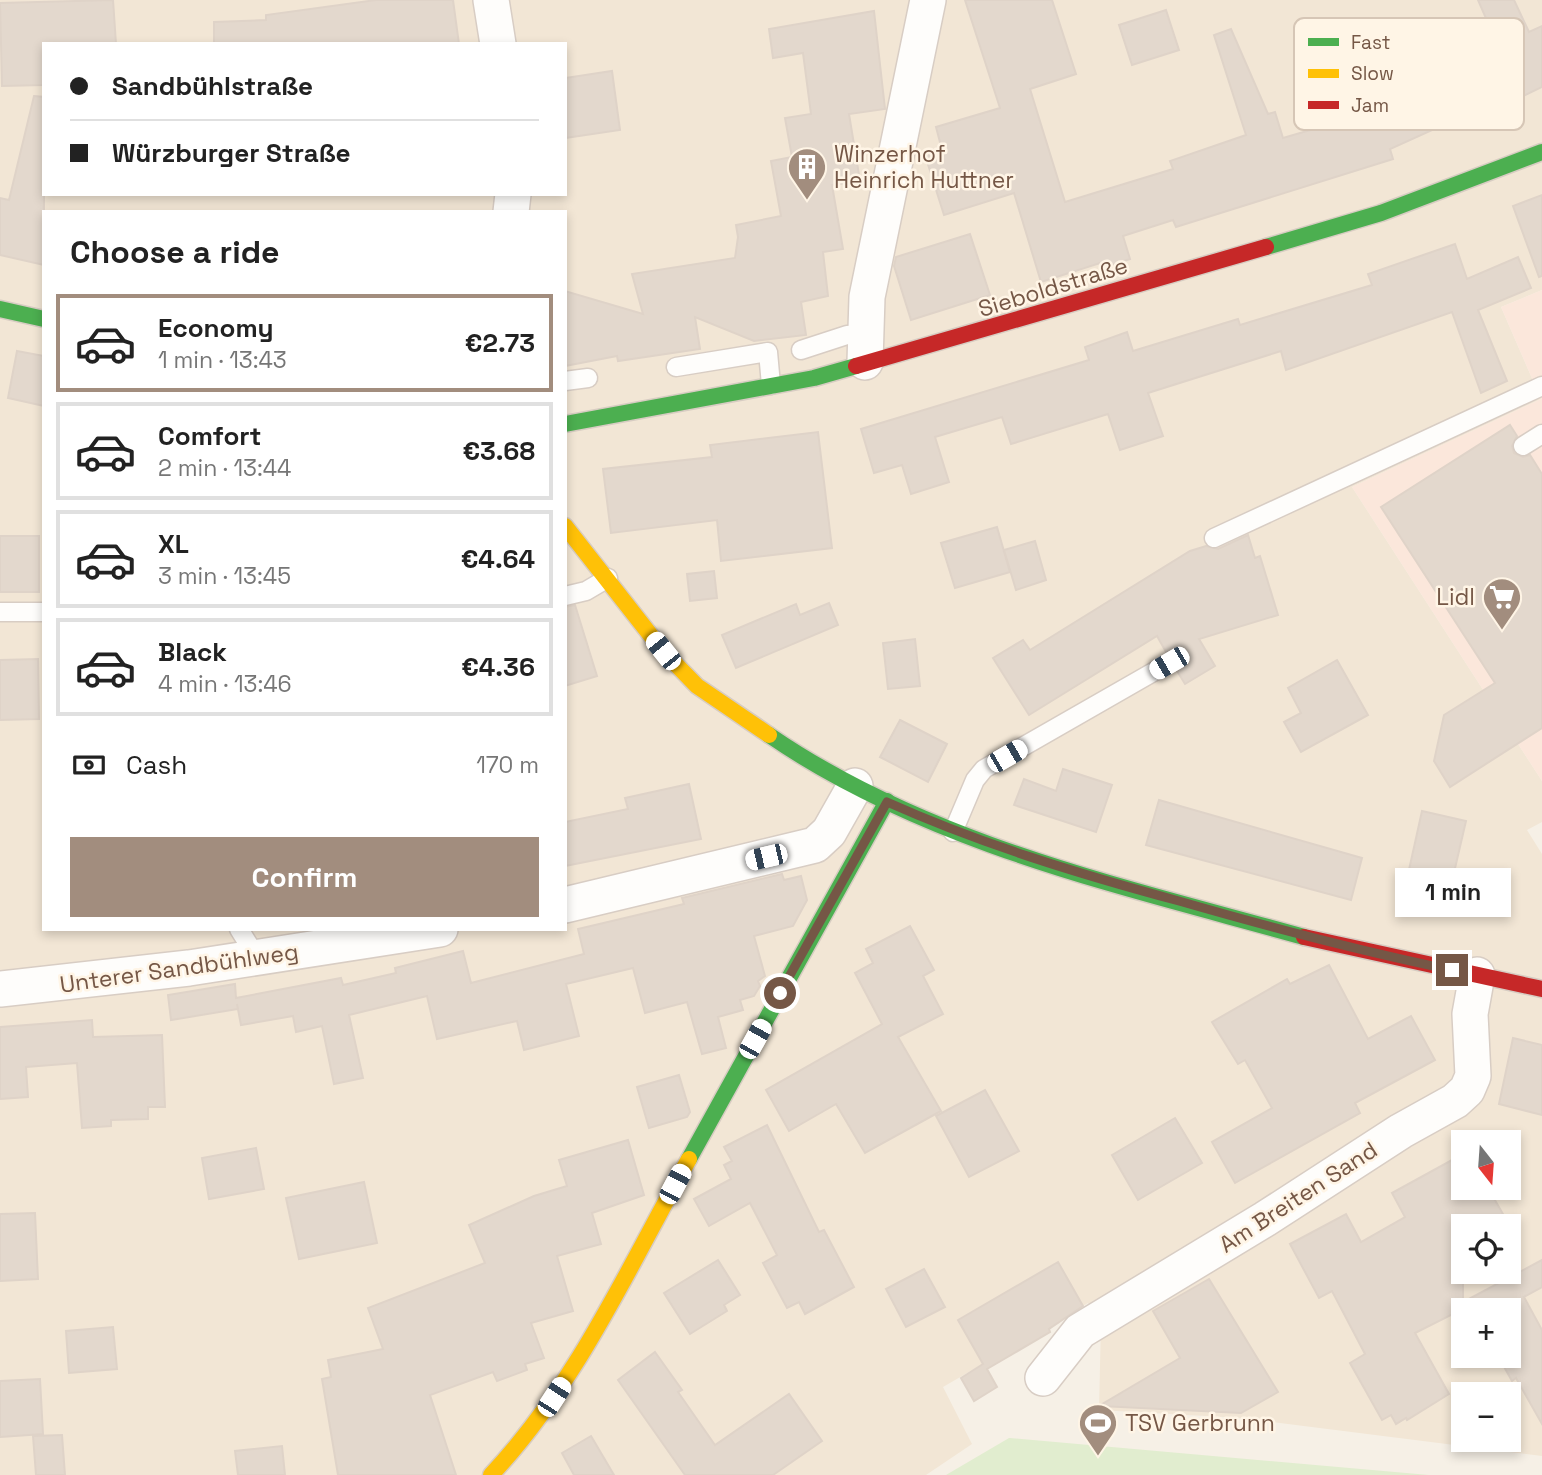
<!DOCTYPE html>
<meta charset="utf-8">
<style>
body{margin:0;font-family:"Space Grotesk",sans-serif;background:#f2f2f2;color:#222;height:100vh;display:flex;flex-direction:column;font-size:26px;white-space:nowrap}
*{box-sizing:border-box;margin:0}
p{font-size:23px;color:#767676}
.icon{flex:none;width:38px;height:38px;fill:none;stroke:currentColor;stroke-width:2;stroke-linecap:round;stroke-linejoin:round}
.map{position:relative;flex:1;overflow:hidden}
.panel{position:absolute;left:42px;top:210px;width:525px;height:721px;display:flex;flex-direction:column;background:#fff;border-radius:0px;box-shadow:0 4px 10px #0003}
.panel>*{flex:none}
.top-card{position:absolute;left:42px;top:42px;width:525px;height:154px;border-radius:0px;box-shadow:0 4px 10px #0003;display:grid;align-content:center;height:154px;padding:0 28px;background:#fff}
.needle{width:46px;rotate:163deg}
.fabs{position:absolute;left:1451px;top:1130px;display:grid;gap:14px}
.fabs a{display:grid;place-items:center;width:70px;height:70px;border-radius:0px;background:#fff;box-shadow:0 4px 10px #0003;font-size:35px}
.end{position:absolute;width:32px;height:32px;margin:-16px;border:9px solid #755746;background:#fff;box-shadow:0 0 0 4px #fff}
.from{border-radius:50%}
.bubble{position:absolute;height:49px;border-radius:0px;background:#fff;box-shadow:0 4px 10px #0003;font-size:23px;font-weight:700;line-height:49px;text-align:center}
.car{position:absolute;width:21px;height:42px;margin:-21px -10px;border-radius:9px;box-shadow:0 0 5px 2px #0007;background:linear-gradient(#fff 24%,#345 0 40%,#fff 0 76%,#345 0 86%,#fff 0)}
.top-card b{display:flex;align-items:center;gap:24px;height:66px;font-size:26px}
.top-card b+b{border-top:2px solid #e0e0e0}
.top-card i{width:18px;height:18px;background:#222}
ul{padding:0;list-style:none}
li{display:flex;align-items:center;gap:21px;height:98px;margin:0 14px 10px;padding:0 14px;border:4px solid #e0e0e0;border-radius:0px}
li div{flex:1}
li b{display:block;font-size:26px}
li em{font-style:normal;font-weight:700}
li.active{border-color:#a28d7e}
li>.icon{width:63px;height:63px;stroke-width:1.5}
h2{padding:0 28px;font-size:32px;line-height:84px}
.pay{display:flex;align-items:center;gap:18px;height:77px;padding:0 28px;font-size:26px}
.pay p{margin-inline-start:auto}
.cta{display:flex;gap:14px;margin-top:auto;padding:14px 28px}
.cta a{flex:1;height:80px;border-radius:0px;background:#a28d7e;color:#fff;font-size:28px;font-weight:700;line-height:80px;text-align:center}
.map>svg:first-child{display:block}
</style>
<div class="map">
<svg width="1542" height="1475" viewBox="0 0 1542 1475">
<rect width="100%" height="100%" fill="#f6f0e6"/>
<path fill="#f2e6d5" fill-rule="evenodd" d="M0,0H1542V290L1501,307L1541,399L1352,487L1542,781V822L1527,830L1542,854V1456L1241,1418L1099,1410L1101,1323L1088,1303L943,1387L972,1444L926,1475H0ZM44,44H565V194H44ZM44,212H565V929H44ZM1463,1143H1508V1188H1463ZM1463,1227H1508V1272H1463ZM1463,1311H1508V1356H1463ZM1463,1395H1508V1440H1463Z"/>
<path fill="#fbe7db" d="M1542,290V781L1352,487L1541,399L1501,307Z"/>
<path fill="#e1edcf" d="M1009,1438H1010L1429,1475H946Z"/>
<g fill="#e3d8cd" stroke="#dfd3c8" stroke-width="2">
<path d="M113,0L116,44H44V85L2,86L0,3Z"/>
<path d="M376,0H453L459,44H214V22L266,20V15Z"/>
<path d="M965,0H1052L1076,74L1030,89L1065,202L1173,169L1170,161L1246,135L1214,35L1231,29L1268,114L1275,112L1283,138L1331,124L1330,118L1411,93L1401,71L1492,32L1478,0H1514L1529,32L1542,26V87L1521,97L1518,91L1390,149L1393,159L1176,227L1173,220L1123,236L1130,259L1101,268L1100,263L1041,282L1014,193L944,215L925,155L942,150L936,127L1000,108Z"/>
<path d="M1166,10L1179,50L1132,65L1119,25Z"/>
<path d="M874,11L885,109L849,114L860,181L832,185L843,249L823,252L828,296L801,302L806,335L754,341L695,317L700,349L618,361L617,356L565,366V291L643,314L632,274L735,258L738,237L736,225L781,216L771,161L792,157L785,118L811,114L803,53L773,58L769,29Z"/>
<path d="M612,71L620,130L565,138V78Z"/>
<path d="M34,96L44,97V265L0,255V198L9,200Z"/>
<path d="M1542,195V276L1539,277L1513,206Z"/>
<path d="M970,234L990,295L911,320L894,266L896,257Z"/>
<path d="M1455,244L1467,279L1518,257L1531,288L1478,310L1507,381L1481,393L1452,312L1286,370L1281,351L1148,393L1163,436L1120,450L1108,414L1011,444L1002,417L935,437L949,482L911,494L902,465L874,473L861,429L1089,360L1085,347L1127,332L1133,351L1238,319L1240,325L1372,285L1368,274Z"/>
<path d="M17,351L44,356V406L8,398Z"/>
<path d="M1510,425L1517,436L1512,446L1514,453L1523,457L1530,455L1542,474V728L1450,787L1434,761L1444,715L1495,683L1381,507Z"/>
<path d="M818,432L832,548L721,561L717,520L611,533L603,469L712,457L710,445Z"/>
<path d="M997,527L1010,572L955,588L941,543Z"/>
<path d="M1248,535L1255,558L1260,556L1278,615L1199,639L1215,666L1185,684L1177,671L1180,664L1178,657L1166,652L1157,636L1029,715L993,658L1023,640L1030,650L1190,551L1206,546L1218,549Z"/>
<rect x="0" y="536" width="39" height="56"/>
<path d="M1035,541L1046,580L1016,590L1004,550Z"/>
<path d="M714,571L717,598L690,601L687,574Z"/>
<path d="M829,603L838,625L736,668L722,635L796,604L800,615Z"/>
<path d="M575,605L597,676L565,686V607Z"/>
<path d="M915,639L920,686L888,689L883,643Z"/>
<path d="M38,659L39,719L0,720V660Z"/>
<path d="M1337,660L1368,715L1301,752L1284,722L1301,713L1288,688Z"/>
<path d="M900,720L947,744L928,782L880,757Z"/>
<path d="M1063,769L1112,785L1096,832L1014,805L1024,779L1056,791Z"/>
<path d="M689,784L701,839L565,866V822L628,809L625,798Z"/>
<path d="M1159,800L1362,858L1351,900L1146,845Z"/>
<path d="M1422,811L1466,821L1446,907L1403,897Z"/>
<path d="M782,874L784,880L801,876L807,900L793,926L754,936L765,976L758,981L760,986L754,996L740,1000L743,1010L718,1017L726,1048L702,1054L687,1002L645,1013L633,968L566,984L579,1036L524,1050L517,1021L437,1039L427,996L349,1015L363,1078L334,1084L322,1026L296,1032L293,1016L241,1025L237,1004L238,1009L171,1020L168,995L235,984L236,998L341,978L343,985L396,973L395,968L463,951L471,983L584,954L578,929L684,904L682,898Z"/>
<path d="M910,926L934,970L923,976L943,1014L898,1037L941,1111L865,1153L836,1104L789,1131L766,1090L882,1024L855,973L873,963L866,949Z"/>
<path d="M1329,965L1368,1039L1411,1016L1435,1060L1355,1103L1360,1113L1235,1183L1212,1142L1272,1108L1245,1060L1238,1064L1212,1022L1287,979L1290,984Z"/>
<path d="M92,1020L93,1037L162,1035L165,1107H148V1119L111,1120V1126L82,1128L77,1063L26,1067L28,1097L0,1099V1027Z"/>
<path d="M1513,1038L1542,1045V1115L1499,1104Z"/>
<path d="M679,1075L690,1112L687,1117L649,1128L637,1087Z"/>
<path d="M985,1090L1019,1151L969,1177L936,1116Z"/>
<path d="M1175,1118L1202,1163L1138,1200L1112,1155Z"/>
<path d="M767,1125L819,1232L824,1230L854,1287L805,1314L799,1302L787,1308L763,1263L777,1255L750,1203L709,1226L694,1199L731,1179L724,1165L732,1161L724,1147Z"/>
<path d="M628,1140L644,1195L592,1213L601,1244L557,1256L573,1311L531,1323L544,1358L525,1364L527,1370L497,1381L493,1372L430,1395L456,1475H338L322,1379L331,1377L328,1360L383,1349L368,1308L485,1263L469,1225L534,1196L567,1186L559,1160Z"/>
<path d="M256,1148L264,1189L209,1199L202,1158Z"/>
<path d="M1463,1154V1188H1488L1503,1214L1479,1227H1463V1309L1415,1333L1449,1394L1407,1420L1406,1418L1396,1424L1391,1415L1382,1420L1350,1363L1365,1354L1332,1291L1319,1298L1290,1244L1346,1214L1361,1242L1405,1217L1392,1193Z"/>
<path d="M364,1182L377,1243L299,1259L286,1198Z"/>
<path d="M35,1213L38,1279L0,1281V1214Z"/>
<path d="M718,1260L740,1295L724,1305L727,1311L690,1334L664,1293Z"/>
<path d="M1542,1260V1287L1524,1297L1542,1330V1424L1516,1378L1512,1381L1498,1356H1508V1311H1473L1467,1300Z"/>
<path d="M1058,1262L1083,1306L1049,1329L1050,1332L987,1369L997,1387L974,1401L961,1378L983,1364L958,1320Z"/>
<path d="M924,1269L945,1307L906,1327L886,1289Z"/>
<path d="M1209,1279L1278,1392L1241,1413L1099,1406L1180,1358L1153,1311Z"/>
<path d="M113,1327L117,1369L69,1373L66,1331Z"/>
<path d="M655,1352L682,1390L678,1392L715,1445L789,1394L822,1441L773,1475H685L618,1380Z"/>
<path d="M40,1379L43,1434L0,1437V1381Z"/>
<path d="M62,1435L65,1475H36L33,1436Z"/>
<path d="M591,1436L614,1475H574L562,1453Z"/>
<path d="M282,1446L285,1475H238L235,1451Z"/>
</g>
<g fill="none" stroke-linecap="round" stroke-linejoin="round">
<g stroke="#d8cdc4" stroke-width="21">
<g id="lane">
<path d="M801,350L847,335L863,334"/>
<path d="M676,367L768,352L771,385"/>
<path d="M565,381L588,378"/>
<path d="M1523,446L1542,434"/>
<path d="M1214,538L1542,386"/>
<path d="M565,596L586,591L608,578"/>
<path d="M0,612H44"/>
<path d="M953,832L975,780L984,769L1169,663"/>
<path d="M239,929L257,958"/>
</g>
</g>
<g stroke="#d8cdc4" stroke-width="38">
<g id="street">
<path d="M491,0L498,44"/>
<path d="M511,212L513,194"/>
<path d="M865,362L867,297L928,0"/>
<path d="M565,905L815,845L829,832L855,786"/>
<path d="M0,989L189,968L440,929"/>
<path d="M1043,1378L1080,1331L1265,1219L1401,1131L1455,1101L1467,1090L1473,1076L1470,1014L1477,975"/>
</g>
</g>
<g stroke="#d7ccc2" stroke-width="19">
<g id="fast">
<path d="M1266,247L1381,213L1542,152"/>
<path d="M0,309L44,319"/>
<path d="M565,424L814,378L856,366"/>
<path d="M769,735C928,844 1122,886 1304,937"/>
<path d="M689,1159L887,801"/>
</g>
</g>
<g stroke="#d7ccc2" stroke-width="19">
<g id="slow">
<path d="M565,526L663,651L697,686L769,735"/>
<path d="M491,1475C576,1385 629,1267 689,1159"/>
</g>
</g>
<g stroke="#d7ccc2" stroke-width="19">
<g id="jam">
<path d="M856,366L1266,247"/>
<path d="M1304,937L1542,989"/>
</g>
</g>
<use href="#lane" stroke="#fefdfb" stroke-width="18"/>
<use href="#street" stroke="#fefdfb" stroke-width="35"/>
<use href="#fast" stroke="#4caf50" stroke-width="16"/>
<use href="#slow" stroke="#ffc107" stroke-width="16"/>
<use href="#jam" stroke="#c62828" stroke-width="16"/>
</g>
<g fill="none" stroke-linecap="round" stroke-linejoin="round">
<path stroke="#755746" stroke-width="9" d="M780,993L887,802C981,844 1079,874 1179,901C1269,927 1360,951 1452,970"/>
</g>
<defs>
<g id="building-pin" transform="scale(2.0125)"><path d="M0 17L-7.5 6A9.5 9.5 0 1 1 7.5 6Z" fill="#a28d7e" stroke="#fff5e6"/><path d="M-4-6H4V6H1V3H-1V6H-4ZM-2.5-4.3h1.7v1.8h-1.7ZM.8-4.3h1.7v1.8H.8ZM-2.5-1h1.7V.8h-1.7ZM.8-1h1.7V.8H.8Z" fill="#fff"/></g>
<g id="supermarket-pin" transform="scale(2.0125)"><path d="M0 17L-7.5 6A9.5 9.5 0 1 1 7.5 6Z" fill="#a28d7e" stroke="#fff5e6"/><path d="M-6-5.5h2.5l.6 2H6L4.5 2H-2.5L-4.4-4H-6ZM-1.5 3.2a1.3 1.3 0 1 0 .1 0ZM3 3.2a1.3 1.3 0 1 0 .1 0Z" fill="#fff"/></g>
<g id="stadium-pin" transform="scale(2.0125)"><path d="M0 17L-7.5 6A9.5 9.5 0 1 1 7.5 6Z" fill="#a28d7e" stroke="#fff5e6"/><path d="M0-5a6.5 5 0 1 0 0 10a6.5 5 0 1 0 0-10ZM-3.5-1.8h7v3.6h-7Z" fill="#fff"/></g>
</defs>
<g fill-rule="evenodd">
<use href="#building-pin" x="807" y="167"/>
<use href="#supermarket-pin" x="1502" y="597"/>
<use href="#stadium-pin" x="1098" y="1423"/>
</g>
<g text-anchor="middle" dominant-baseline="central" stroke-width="5" stroke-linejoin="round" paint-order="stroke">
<g font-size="23" fill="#755746" stroke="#fff5e6" text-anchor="start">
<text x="834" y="154">Winzerhof<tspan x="834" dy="26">Heinrich Huttner</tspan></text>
<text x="1475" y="597" text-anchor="end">Lidl</text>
<text x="1125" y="1423">TSV Gerbrunn</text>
</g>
<g font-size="23" fill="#755746" stroke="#fff5e6">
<text transform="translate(1053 287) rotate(-17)">Sieboldstraße</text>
<text transform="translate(179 968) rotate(-8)">Unterer Sandbühlweg</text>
<text transform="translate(1298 1197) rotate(-33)">Am Breiten Sand</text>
</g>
</g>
<rect x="1294" y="18" width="230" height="112" rx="10" fill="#fff5e6" stroke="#d6c6b6" stroke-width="2"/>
<rect x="1308" y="38" width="31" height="8" fill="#4caf50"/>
<rect x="1308" y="69" width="31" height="9" fill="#ffc107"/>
<rect x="1308" y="101" width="31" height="8" fill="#c62828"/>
<g font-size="19" fill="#755746">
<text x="1351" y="49">Fast</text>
<text x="1351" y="80">Slow</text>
<text x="1351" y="112">Jam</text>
</g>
</svg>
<div class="fabs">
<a><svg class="needle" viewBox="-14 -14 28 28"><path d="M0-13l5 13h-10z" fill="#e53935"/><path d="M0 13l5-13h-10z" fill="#767676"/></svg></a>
<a><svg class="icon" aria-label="locate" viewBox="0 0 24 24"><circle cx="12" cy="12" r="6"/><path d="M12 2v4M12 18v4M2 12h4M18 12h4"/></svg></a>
<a>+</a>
<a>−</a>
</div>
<i class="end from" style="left:780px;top:993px"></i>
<i class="end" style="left:1452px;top:970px"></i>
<div class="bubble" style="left:1395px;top:868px;width:116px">1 min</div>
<i class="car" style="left:663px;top:651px;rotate:321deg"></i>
<i class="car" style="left:1169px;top:663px;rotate:240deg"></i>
<i class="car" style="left:1007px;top:756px;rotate:60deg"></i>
<i class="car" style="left:766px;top:857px;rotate:257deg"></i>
<i class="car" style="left:755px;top:1039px;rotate:29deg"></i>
<i class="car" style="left:675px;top:1184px;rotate:28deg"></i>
<i class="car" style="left:554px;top:1397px;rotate:33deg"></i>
<div class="top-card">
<b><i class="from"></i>Sandbühlstraße</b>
<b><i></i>Würzburger Straße</b>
</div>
<section class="panel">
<h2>Choose a ride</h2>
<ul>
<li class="active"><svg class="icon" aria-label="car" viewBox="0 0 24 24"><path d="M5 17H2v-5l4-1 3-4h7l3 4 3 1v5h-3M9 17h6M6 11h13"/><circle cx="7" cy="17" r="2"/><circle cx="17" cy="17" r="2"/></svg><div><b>Economy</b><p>1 min · 13:43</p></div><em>€2.73</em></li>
<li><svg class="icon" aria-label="car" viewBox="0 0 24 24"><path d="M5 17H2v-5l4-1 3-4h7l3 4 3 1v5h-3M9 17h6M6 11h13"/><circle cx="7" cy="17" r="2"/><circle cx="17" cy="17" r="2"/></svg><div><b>Comfort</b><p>2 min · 13:44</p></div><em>€3.68</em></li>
<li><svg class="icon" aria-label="car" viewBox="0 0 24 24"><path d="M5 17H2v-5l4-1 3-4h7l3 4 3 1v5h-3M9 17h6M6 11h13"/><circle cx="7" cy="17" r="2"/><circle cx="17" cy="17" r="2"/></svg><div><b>XL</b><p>3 min · 13:45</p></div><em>€4.64</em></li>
<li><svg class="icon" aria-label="car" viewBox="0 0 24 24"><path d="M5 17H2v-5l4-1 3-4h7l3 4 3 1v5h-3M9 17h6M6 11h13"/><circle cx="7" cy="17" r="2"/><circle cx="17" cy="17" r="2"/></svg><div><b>Black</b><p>4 min · 13:46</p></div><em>€4.36</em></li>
</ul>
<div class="pay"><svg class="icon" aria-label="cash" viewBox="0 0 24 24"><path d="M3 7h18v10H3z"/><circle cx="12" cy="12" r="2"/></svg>Cash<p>170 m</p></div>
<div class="cta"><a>Confirm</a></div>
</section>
</div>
